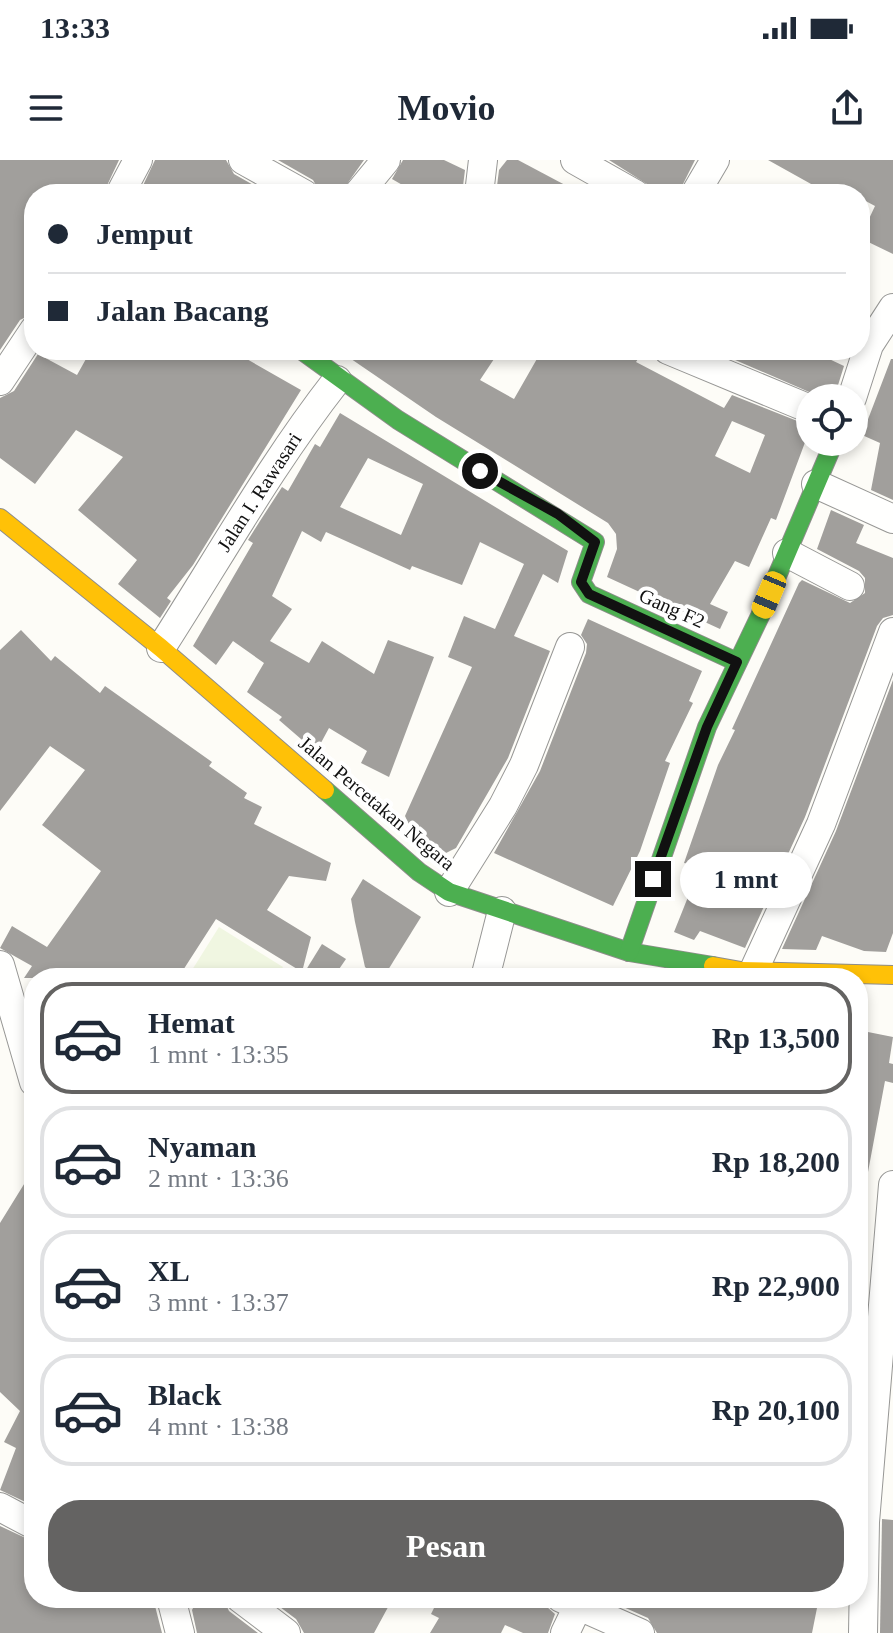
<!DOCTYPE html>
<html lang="id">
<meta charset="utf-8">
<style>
body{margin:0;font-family:Georgia,serif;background:#f2f2f3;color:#1f2937;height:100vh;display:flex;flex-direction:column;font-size:30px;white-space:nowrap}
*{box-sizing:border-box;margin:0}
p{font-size:26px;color:#747a83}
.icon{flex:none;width:44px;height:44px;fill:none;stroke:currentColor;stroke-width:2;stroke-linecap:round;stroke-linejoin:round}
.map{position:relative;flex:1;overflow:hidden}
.details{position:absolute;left:24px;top:808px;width:844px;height:640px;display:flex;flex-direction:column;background:#fff;border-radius:32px;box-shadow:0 4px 12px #0003}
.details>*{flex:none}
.guide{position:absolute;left:24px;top:24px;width:846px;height:176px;border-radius:32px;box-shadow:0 4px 12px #0003;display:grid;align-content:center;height:176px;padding:0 24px;background:#fff}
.buttons{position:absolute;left:796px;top:224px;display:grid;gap:16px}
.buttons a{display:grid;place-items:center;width:72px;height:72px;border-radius:50%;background:#fff;box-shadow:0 4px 12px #0003;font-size:40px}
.end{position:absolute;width:36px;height:36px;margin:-18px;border:10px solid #111;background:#fff;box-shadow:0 0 0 4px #fff}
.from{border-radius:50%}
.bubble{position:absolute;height:56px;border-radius:28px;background:#fff;box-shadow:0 4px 12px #0003;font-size:26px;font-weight:700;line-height:56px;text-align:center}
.car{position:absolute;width:24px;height:48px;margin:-24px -12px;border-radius:10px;box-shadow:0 0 6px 2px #0007;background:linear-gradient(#f5c518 24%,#345 0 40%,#f5c518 0 76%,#345 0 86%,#f5c518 0)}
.guide b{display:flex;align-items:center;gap:28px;height:76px;font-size:30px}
.guide b+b{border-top:2px solid #e0e1e3}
.guide i{width:20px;height:20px;background:#1f2937}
ul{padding:14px 0 0;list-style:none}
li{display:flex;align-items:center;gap:24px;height:112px;margin:0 16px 12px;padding:0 8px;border:4px solid #e0e1e3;border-radius:32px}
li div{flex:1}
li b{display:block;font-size:30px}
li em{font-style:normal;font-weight:700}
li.selected{border-color:#646362}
li>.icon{width:72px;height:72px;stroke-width:1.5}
.action{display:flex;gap:16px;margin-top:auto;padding:16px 24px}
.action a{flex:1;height:92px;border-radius:32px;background:#646362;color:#fff;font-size:32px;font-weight:700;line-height:92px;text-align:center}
.status{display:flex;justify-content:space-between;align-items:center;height:56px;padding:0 40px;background:#fff;direction:ltr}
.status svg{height:22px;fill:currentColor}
header{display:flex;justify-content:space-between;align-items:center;height:104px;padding:0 24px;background:#fff;font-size:36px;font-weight:700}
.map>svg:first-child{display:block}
</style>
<div class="status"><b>13:33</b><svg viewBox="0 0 49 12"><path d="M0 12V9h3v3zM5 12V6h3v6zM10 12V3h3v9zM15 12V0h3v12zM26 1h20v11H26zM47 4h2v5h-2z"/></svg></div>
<header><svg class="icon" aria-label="menu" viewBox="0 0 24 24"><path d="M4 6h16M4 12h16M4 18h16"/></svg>Movio<svg class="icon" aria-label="share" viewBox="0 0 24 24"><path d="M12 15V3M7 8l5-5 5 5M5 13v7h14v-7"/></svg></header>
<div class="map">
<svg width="893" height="1473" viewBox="0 0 893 1473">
<rect width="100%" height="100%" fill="#fdfcf7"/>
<path fill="#f0f6e1" d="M219,767L283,807L276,818H187Z"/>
<g fill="#a19f9c" fill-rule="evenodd">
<path d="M0,0H119L103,34H34V153L20,160L0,190Z"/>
<path d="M155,0H226L234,14L269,34H139Z"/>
<path d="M278,0H364L340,34H321L313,20Z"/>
<path d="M403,0H444L465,10L462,34H418L392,19Z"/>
<path d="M507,0H518L582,34H496L499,10Z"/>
<path d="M609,0H695L678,34L650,26Z"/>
<path d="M768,0H893V94L860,78L875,46L860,38V34H829Z"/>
<path d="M91,190H231L301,230L193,405L167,438L171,441L160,458L118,424L137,400L78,350L123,297L76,270L35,324L0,298V238L14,231L38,194L77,215Z"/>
<path d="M338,190H500L480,220L514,239L542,190H644L636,202L724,248L732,235L810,266V269L776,360L771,358L749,407L735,401L710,444L728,452L720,469L607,417L617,389L616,374L608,363L436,257ZM732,261L765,275L750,313L715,296Z"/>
<path d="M712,190H810L844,206L834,238H823Z"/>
<path d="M891,199H893V340L871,330L880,283L862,275Z"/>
<path d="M340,253L568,391L558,423L543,414L514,476L550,491L508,598L456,688L438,697L416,679L405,656L472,507L448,497L464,456L495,469L524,404L480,382L462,425L412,406L410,410L326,372L321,382L302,371L272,436L292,449L270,481L309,503L322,481L374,514L388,480L434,497L389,617L361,603L367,591L329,568L316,592L279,560L282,557L247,532L264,503L233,481L216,505L193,486L253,383L248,380L260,361L282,327L288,331L315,284L320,287ZM368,298L423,324L401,375L340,347Z"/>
<path d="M831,350L864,365L856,383L893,398V455L883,458L877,466L805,657L745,788L700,771L694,780L674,772L700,707L684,703L718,605L735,570L732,569L799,423L802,420L850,443L865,433V418L859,411L817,389Z"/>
<path d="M588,459L702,511L689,541L693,543L665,601L670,603L640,691L613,746L494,693L540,611L586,493L587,484L581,475Z"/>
<path d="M21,470L51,501L55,496L100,533L105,526L212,602L209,606L247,633L244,638L262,647L254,664L331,703L326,721L289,716L267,750L311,777L302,812L216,759L178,818H24L32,806L0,788L12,766L47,787L101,711L42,665L85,610L50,586L0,651V490Z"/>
<path d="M893,520V773L886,792L864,791L822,776L816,790L782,789L836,671Z"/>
<path d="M363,719L421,757L383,818H377L365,807L355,762L351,739Z"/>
<path d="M322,784L346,799L333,818H301Z"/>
<path d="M858,870L893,877L889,903L893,904V923L885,921L868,1012L858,1011Z"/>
<path d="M34,1008V1346L0,1330L16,1288L4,1282L20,1251L0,1232V1063Z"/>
<path d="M882,1359L893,1360V1473H880Z"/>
<path d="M0,1366L34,1382V1438H149L154,1442L162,1473H0Z"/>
<path d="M198,1438H223L229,1451L258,1473H197L192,1450Z"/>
<path d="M268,1438H393L374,1473H304L296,1459Z"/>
<path d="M439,1438H544L547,1447L555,1454L548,1473H523L505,1465L501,1473H430L439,1458L431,1454Z"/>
<path d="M603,1438H819L812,1473H657L648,1458Z"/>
</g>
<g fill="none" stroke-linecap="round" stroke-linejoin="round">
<g stroke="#979795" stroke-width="30">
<g id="street">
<path d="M243,0L304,34"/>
<path d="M575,0L635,34"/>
<path d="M120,34L138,0"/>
<path d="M358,34L386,0"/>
<path d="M479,34L483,0"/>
<path d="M695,34L715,0"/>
<path d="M668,190L810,249"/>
<path d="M0,221L34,170"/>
<path d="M852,238L869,185L893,148"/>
<path d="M816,324L893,359"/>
<path d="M787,393L850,426"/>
<path d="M161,488C219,398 271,304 337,220"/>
<path d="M449,732L503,646L524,605L570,487"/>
<path d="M0,805L34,922"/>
<path d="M753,812L821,664L893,472"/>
<path d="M485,818L502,751"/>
<path d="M0,1347L34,1365"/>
<path d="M171,1438L180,1473"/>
<path d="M240,1438L286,1473"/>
<path d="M561,1438L640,1473"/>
<path d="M565,1473L578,1446"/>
<path d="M863,1473L865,1362L893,1025"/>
</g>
</g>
<g stroke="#8e8d8b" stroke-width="20">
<g id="fast">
<path d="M301,190L398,260L595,382L581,422L589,434L737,502"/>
<path d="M325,630L419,712L449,732L629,792L713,806"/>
<path d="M629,792L707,567L760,456L834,282"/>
</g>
</g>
<g stroke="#8e8d8b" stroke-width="20">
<g id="slow">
<path d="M0,358L161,488L325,630"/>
<path d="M713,806L741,811L893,815"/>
</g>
</g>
<use href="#street" stroke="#fffffe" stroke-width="28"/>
<use href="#fast" stroke="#4caf50" stroke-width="18"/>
<use href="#slow" stroke="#ffc107" stroke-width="18"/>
</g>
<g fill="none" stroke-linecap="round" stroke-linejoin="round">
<path stroke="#111" stroke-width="10" d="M480,311L558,354L595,382L581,422L589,434L737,502L707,567L653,719"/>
</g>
<g text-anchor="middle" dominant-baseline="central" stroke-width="8" stroke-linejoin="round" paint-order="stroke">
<g font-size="20" fill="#111" stroke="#fff">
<text transform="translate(259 332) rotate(-57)">Jalan I. Rawasari</text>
<text transform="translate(672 448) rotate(24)">Gang F2</text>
<text transform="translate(377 643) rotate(40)">Jalan Percetakan Negara</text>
</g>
</g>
</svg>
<div class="buttons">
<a><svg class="icon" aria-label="locate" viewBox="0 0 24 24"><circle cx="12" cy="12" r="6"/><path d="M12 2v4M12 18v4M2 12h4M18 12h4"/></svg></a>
</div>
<i class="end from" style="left:480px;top:311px"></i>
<i class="end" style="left:653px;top:719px"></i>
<div class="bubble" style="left:680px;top:692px;width:132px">1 mnt</div>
<i class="car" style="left:769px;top:435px;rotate:203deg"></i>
<div class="guide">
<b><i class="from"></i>Jemput</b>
<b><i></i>Jalan Bacang</b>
</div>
<section class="details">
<ul>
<li class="selected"><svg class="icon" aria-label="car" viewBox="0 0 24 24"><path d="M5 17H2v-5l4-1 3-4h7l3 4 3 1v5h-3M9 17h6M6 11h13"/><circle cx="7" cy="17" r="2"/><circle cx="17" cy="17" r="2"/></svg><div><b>Hemat</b><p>1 mnt · 13:35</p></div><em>Rp 13,500</em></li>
<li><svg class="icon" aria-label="car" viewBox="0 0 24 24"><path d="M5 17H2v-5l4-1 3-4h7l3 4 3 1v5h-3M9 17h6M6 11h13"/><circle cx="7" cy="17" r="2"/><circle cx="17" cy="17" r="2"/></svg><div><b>Nyaman</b><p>2 mnt · 13:36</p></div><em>Rp 18,200</em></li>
<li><svg class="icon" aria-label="car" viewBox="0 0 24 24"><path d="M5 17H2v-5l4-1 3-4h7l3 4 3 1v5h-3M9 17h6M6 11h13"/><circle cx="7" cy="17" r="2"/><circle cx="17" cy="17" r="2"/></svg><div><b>XL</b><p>3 mnt · 13:37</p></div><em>Rp 22,900</em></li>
<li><svg class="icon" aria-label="car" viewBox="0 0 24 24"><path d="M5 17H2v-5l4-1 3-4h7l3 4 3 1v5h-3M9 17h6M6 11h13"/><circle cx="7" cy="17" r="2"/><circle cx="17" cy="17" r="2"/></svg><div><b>Black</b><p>4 mnt · 13:38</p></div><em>Rp 20,100</em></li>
</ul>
<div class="action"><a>Pesan</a></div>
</section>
</div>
